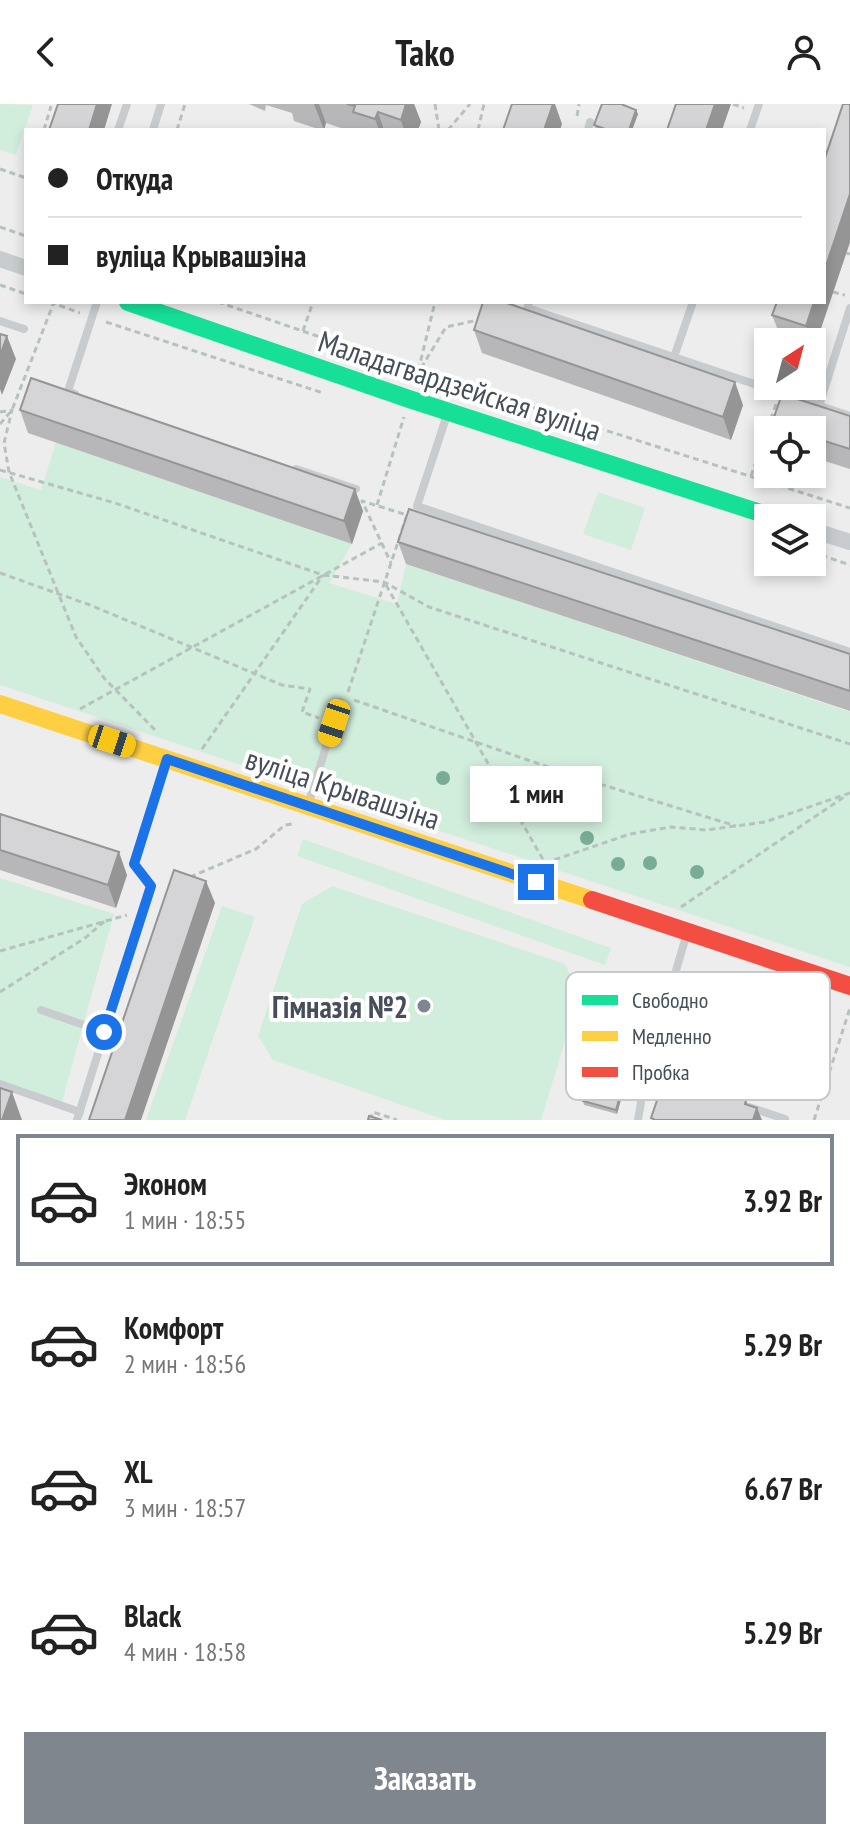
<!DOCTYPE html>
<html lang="ru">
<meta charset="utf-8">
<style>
body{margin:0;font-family:"PT Sans Narrow",sans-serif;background:#f6f6f6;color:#222;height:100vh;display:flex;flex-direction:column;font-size:30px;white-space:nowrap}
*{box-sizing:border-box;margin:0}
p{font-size:26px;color:#767676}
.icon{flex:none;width:44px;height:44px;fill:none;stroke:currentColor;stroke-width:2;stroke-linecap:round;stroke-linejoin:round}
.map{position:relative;height:1016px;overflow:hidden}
.drawer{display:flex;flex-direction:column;background:#fff;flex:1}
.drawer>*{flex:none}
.guide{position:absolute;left:24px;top:24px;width:802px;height:176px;border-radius:0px;box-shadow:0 4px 12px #0003;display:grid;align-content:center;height:176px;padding:0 24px;background:#fff}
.needle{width:52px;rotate:36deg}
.fabs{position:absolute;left:754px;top:224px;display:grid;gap:16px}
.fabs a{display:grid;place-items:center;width:72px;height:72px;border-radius:0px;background:#fff;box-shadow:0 4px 12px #0003;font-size:40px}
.end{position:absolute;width:36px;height:36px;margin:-18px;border:10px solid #1a73e8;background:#fff;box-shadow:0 0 0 4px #fff}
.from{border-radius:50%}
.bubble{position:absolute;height:56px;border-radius:0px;background:#fff;box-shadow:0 4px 12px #0003;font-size:26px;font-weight:700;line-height:56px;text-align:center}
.car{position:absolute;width:24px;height:48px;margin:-24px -12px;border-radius:10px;box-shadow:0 0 6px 2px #0007;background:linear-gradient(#f5c518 24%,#345 0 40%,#f5c518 0 76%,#345 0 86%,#f5c518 0)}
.guide b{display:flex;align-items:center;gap:28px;height:76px;font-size:30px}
.guide b+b{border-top:2px solid #e0e0e0}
.guide i{width:20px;height:20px;background:#222}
ul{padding:14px 0 0;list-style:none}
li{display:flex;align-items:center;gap:24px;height:132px;margin:0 16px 12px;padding:0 8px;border:4px solid transparent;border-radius:0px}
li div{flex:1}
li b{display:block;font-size:30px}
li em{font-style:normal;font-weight:700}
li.on{border-color:#80868d}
li>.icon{width:72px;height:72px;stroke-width:1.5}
.button{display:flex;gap:16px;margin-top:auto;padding:16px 24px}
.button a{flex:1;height:92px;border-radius:0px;background:#80868d;color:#fff;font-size:32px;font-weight:700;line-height:92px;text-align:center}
header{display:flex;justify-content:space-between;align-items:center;height:104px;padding:0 24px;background:#fff;font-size:36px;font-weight:700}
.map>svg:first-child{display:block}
</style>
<header><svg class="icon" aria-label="back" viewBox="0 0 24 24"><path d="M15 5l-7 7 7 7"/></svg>Tako<svg class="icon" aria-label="person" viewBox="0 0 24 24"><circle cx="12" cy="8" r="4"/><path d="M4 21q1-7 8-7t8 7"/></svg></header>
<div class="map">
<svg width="850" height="1016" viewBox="0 0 850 1016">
<rect width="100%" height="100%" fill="#eeeded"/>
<g fill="#d1eddc">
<path d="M0,0L33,1L16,51L0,46Z"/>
<path d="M56,338L352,440L329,479L397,500L406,460L850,608V863L0,581V373L41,386Z"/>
<path d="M598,388L645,404L631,446L583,430Z"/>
<path d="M303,735L611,844L605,861L297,752Z"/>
<path d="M0,774L114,810L61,1001L0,978Z"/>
<path d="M332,782L565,860L579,892L541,1016H445L273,956L258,932L302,800Z"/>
<path d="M222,802L255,813L185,1016H146Z"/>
</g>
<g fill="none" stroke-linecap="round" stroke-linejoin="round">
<g stroke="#b6c2be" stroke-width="3" stroke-dasharray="6 4" stroke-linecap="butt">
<path d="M435,0L439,26"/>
<path d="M733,0L744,4"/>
<path d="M577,12L579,0"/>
<path d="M44,26L51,2"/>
<path d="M177,26L185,0"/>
<path d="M448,26L470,0"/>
<path d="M478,26L484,0"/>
<path d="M0,65L26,74"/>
<path d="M0,123L26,132"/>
<path d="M846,149L850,150"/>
<path d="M0,181L26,190"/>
<path d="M833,188L845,191"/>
<path d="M50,198L80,209"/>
<path d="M218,198L419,267L850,404"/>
<path d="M106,218L323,289"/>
<path d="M303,227L313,198"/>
<path d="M421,264L446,223L478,216"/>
<path d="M416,276L435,198"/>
<path d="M0,308L12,306L4,339L9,368L76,533L104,574L158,629"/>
<path d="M0,320L12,306L54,198"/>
<path d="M0,366L115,399L323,471L384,478L429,503L850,640"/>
<path d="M751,372L776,300"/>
<path d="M377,401L404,313"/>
<path d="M812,448L850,461"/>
<path d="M0,469L90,501L282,581L310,585L302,608L319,614"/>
<path d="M386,481L545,759"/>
<path d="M348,588L407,411L362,397L391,459"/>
<path d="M354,596L577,673L736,722"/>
<path d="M80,605L382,439"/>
<path d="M202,645L323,471"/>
<path d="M545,759L630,730L671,723L706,726L765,718L850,689"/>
<path d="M190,773L256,745L285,721L292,720"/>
<path d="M681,803L847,691"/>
<path d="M0,847L127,811"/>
<path d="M0,888L85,834L106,816"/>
<path d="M370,1016L373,1008L397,1016"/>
<path d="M814,1016L850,904"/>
</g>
<g stroke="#c9ccce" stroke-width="8">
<path d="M118,26L127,0"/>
<path d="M153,26L161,0"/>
<path d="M588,26L590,18"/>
<path d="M750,26L759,0"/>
<path d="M529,198L527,204L850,312"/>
<path d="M0,217L24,225"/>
<path d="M674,253L693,198"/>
<path d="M75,290L68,287L97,198"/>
<path d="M819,302L850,204"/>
<path d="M448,308L417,402L850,548"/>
<path d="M296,365L356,385"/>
<path d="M308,701L340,598"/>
<path d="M41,906L104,928"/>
<path d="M646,969L672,977"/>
<path d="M0,980L80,1008"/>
<path d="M749,1003L785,1015"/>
<path d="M77,1016L151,782L134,760L166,659"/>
<path d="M638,1016L646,969L687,829"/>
</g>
<g stroke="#c9ccce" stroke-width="16">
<path d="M0,155L26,164"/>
<path d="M812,426L850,438"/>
</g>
<path stroke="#16e098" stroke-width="18" d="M128,198L409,295L776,414"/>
<path stroke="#ffcf43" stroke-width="18" d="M0,600L592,796"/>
<path stroke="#f24e42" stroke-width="18" d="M592,796L850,882"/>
</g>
<g fill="#78ac94">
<circle cx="443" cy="674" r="7"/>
<circle cx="587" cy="734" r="7"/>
<circle cx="650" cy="759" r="7"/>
<circle cx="618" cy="760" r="7"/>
<circle cx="697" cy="768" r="7"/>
</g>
<g fill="#b7b7b9">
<path d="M249,0H414L421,18L418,26H347L326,19L324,26H321L294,17L292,9L266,1L265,7Z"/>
<path d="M850,0V138L814,245L812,244V238H794L781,234L772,211Z"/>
<path d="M638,10L632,26H598L596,25L594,21Z"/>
<path d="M474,226L743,301L731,336L482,249Z"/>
<path d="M20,306L363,407L352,440L28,329Z"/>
<path d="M850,312V365L812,353V326H774L772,319Z"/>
<path d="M398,438L850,550V607L406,460Z"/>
<path d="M0,710L127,771L116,804L0,766Z"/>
<path d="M625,981L617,1010L584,1001L583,997Z"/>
</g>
<g fill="#959596">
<path d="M97,0H112L104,26H89Z"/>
<path d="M314,0H319L326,19L324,26Z"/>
<path d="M406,0H414L421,18L418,26H404L401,16Z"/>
<path d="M553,0H555L562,20L560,26H544Z"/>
<path d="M715,0H731L722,26H706Z"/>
<path d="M636,6L638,10L632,26H629Z"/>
<path d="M378,8L384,26H379L375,15Z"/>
<path d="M850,90V138L814,245L806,222L814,198H824V168Z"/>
<path d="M7,232L16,255L2,291L0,285V252Z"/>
<path d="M735,278L743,301L731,336L723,313Z"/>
<path d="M355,385L363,407L352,440L344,417Z"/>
<path d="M119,748L127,771L116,804L108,781Z"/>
<path d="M206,777L215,799L141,1016H125Z"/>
<path d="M624,977L625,981L617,1010L616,1006Z"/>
<path d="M12,988L22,1016H2Z"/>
<path d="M746,996L753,1016L757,1004L762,1016H751L745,1000Z"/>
</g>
<g fill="#d5d5d7" stroke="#959596" stroke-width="2">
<path d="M58,0H97L89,26H49Z"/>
<path d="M347,0H406L401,16L378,8L375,15L353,8L355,2Z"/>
<path d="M512,0H553L544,26H503Z"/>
<path d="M602,0H621L636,6L629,26H608L594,21Z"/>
<path d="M676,0H715L706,26H667Z"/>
<path d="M843,0H850V90L824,168V57Z"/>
<path d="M483,198H504L735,278L723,313L474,226Z"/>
<path d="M777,198H814L806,222L772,211Z"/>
<path d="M0,230L7,232L0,252Z"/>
<path d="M31,274L355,385L344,417L20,306Z"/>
<path d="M782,290L850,312V345L812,333V326H792L772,319Z"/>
<path d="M409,405L850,550V587L398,438Z"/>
<path d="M0,710L119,748L108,781L0,746Z"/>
<path d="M174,766L206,777L125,1016H89Z"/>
<path d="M591,967L624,977L616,1006L583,997Z"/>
<path d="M665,973L696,979L695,983L729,994L730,990L746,996L745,1000L757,1004L753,1016H655L651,1014Z"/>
<path d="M0,984L12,988L2,1016H0Z"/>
<path d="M369,1012L382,1016H368Z"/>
</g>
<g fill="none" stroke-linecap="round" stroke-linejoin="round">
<path stroke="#1a73e8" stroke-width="10" d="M104,928L151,782L134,760L167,655L536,778"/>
</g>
<circle fill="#80868d" stroke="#fff" stroke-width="3" cx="424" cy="902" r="8"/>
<g text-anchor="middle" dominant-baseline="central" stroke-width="8" stroke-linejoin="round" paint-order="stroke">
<g font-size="30" fill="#454e59" stroke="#fff">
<text transform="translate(460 281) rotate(18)">Маладагвардзейская вуліца</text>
<text transform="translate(343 684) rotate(18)">вуліца Крывашэіна</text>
</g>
<g font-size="30" font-weight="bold" fill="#454e59" stroke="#fff" text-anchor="end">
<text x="408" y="902">Гімназія №2</text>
</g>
</g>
<rect x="566" y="868" width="264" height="128" rx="12" fill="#fff" stroke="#c7cacd" stroke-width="2"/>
<rect x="582" y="891" width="36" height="10" fill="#16e098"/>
<rect x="582" y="927" width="36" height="10" fill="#ffcf43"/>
<rect x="582" y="963" width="36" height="10" fill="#f24e42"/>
<g font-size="22" fill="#454e59">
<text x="632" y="904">Свободно</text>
<text x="632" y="940">Медленно</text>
<text x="632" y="976">Пробка</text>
</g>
</svg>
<div class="fabs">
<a><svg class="needle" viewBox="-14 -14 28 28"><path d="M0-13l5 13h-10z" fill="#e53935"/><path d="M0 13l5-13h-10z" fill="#767676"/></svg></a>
<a><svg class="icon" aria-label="locate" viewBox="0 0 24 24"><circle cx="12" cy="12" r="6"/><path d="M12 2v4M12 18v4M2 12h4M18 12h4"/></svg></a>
<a><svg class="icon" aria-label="layers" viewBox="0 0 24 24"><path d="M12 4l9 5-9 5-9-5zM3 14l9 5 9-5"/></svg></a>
</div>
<i class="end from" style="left:104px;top:928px"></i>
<i class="end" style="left:536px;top:778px"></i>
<div class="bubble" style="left:470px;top:662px;width:132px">1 мин</div>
<i class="car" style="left:334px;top:619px;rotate:198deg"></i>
<i class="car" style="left:112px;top:637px;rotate:108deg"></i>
<div class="guide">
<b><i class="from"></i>Откуда</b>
<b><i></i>вуліца Крывашэіна</b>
</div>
</div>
<section class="drawer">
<ul>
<li class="on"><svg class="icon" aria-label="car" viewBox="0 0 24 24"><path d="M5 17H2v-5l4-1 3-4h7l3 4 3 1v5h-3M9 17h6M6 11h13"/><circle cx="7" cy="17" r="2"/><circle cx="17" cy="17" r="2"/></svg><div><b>Эконом</b><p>1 мин · 18:55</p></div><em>3.92 Br</em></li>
<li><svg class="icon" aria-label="car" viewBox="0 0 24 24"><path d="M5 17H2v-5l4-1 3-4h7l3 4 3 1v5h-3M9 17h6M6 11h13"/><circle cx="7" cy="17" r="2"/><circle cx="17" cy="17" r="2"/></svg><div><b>Комфорт</b><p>2 мин · 18:56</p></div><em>5.29 Br</em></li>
<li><svg class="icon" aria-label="car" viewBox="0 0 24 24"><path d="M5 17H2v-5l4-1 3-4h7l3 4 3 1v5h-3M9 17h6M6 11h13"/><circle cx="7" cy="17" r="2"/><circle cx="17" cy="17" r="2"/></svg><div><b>XL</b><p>3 мин · 18:57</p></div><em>6.67 Br</em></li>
<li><svg class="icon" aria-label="car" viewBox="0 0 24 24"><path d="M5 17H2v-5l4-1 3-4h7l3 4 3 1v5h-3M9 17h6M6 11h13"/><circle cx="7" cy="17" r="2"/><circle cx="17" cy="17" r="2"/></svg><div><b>Black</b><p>4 мин · 18:58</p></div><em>5.29 Br</em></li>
</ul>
<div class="button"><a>Заказать</a></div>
</section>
